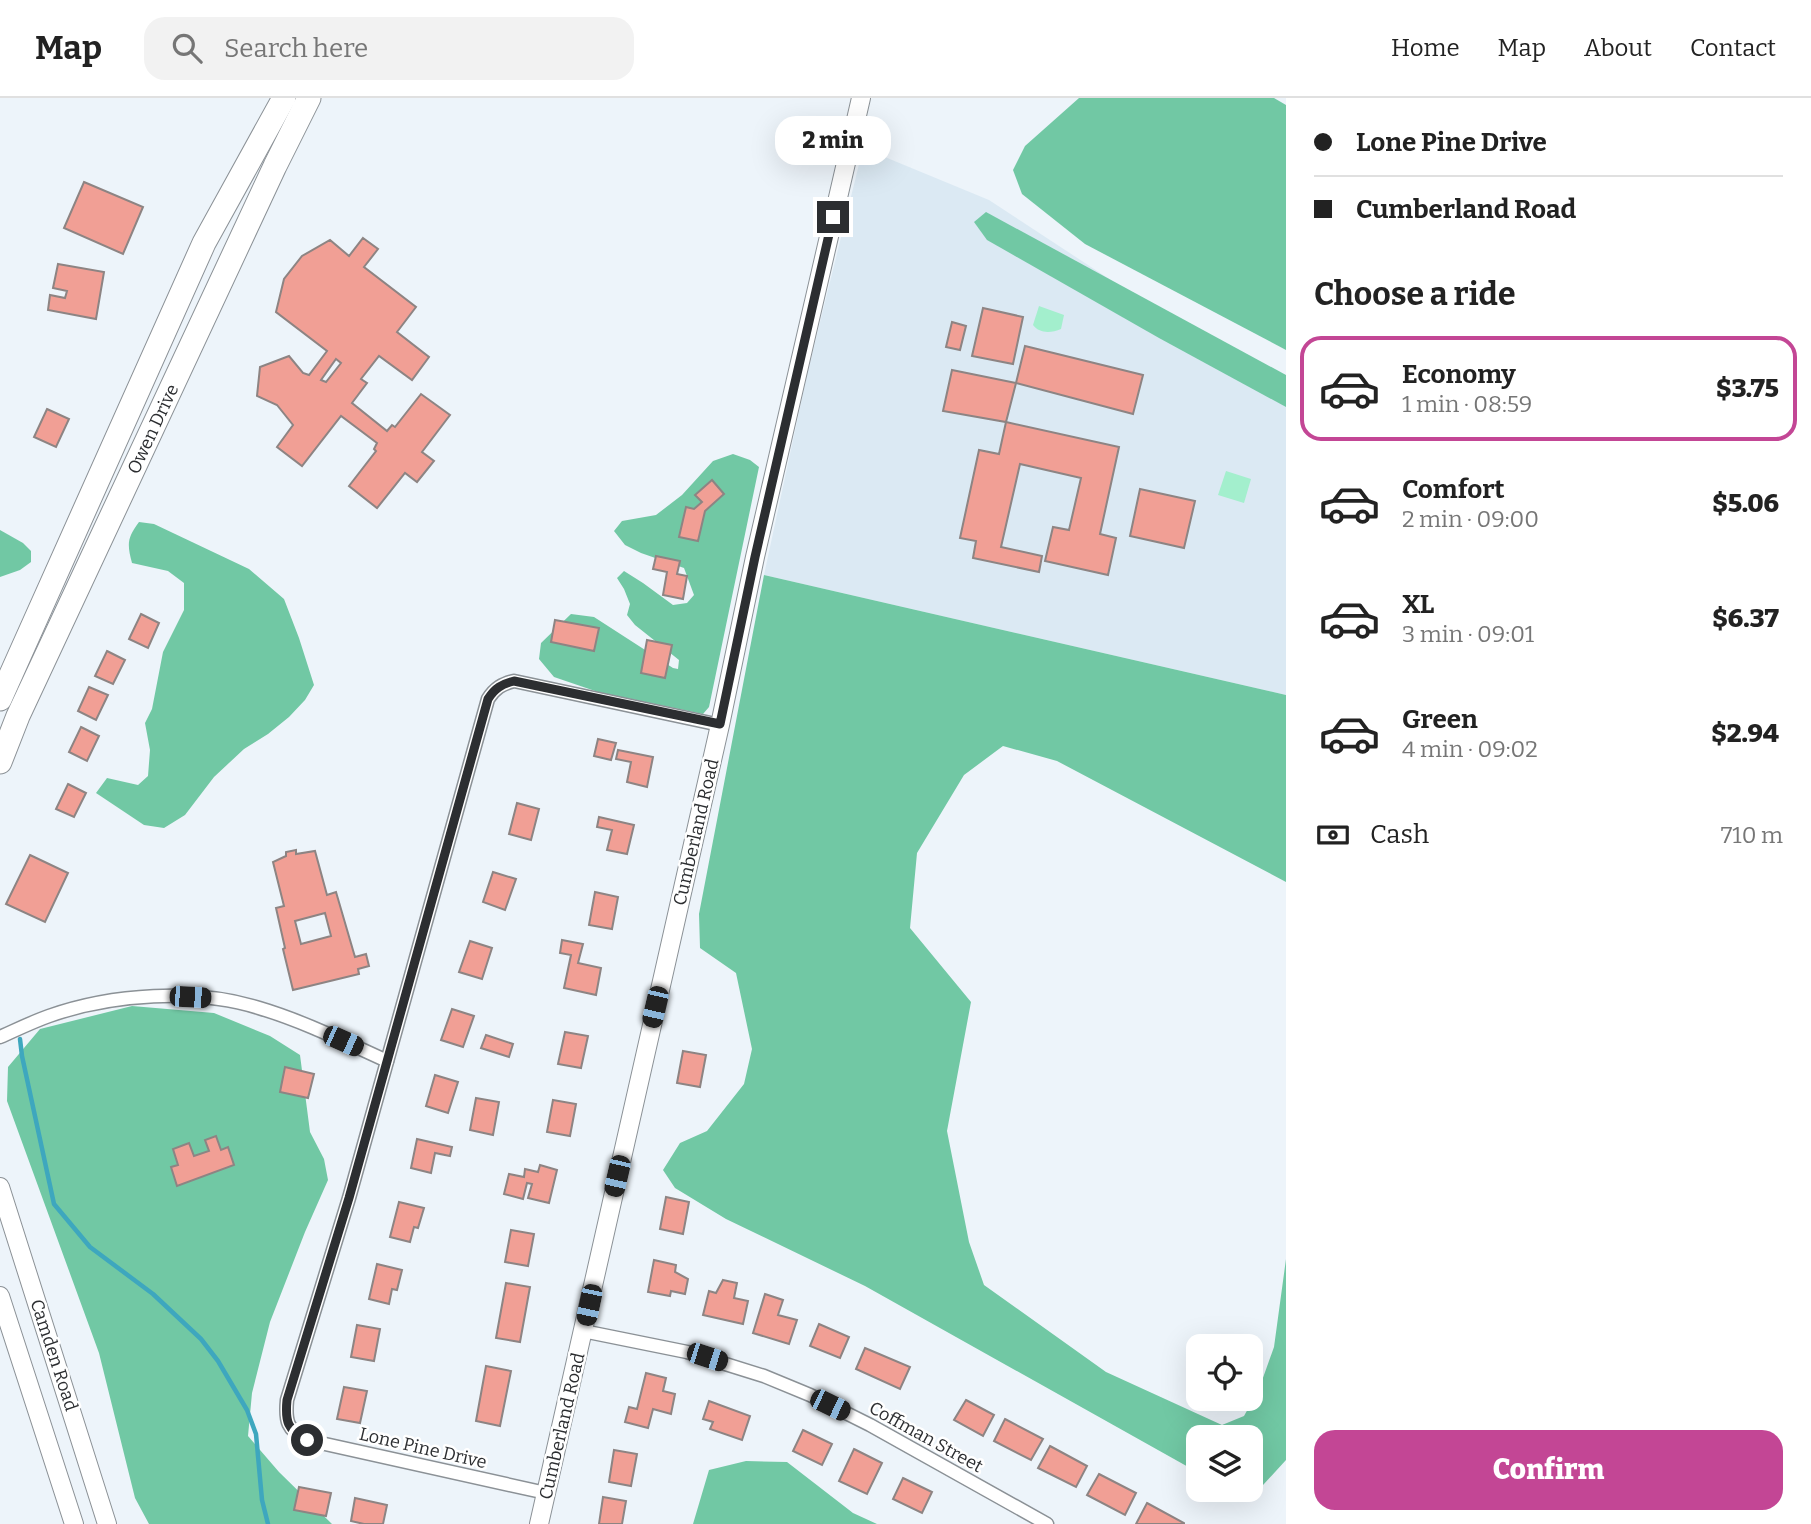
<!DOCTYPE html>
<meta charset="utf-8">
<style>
body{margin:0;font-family:Bitter,serif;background:#f2f2f2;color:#222;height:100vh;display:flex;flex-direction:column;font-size:26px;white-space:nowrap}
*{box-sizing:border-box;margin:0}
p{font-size:23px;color:#767676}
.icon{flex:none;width:38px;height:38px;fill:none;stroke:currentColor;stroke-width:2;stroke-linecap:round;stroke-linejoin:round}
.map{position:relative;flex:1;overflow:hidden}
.details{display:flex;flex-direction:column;background:#fff;width:525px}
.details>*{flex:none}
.top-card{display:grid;align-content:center;height:154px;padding:0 28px;background:#fff}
.buttons{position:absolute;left:1186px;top:1236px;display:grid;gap:14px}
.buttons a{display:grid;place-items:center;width:77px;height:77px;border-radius:14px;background:#fff;box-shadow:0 7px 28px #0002;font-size:35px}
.end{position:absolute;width:32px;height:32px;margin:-16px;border:9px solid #2c2e31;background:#fff;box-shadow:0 0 0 4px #fff}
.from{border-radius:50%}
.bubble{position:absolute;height:49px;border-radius:21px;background:#fff;box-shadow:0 7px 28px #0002;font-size:23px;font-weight:800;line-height:49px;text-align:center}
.car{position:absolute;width:21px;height:42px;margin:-21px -10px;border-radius:9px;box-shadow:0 0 5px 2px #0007;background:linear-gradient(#222 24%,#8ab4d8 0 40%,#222 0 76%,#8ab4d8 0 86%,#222 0)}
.top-card b{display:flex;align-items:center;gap:24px;height:66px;font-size:26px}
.top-card b+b{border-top:2px solid #e0e0e0}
.top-card i{width:18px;height:18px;background:#222}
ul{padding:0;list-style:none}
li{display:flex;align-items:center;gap:21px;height:105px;margin:0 14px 10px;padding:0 14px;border:4px solid transparent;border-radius:21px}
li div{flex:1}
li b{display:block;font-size:26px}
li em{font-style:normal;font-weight:800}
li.selected{border-color:#c34695}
li>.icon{width:63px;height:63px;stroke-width:1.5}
h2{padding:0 28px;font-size:32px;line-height:84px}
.pay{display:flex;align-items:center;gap:18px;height:77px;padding:0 28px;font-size:26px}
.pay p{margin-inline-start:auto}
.primary-button{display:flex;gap:14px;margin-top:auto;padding:14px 28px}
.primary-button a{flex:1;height:80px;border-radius:21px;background:#c34695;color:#fff;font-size:28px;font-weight:800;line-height:80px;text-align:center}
header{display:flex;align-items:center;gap:42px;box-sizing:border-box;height:98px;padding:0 35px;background:#fff;border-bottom:2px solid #e0e0e0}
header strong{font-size:33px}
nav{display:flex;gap:38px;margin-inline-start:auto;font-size:24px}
.search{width:490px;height:63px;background:#f2f2f2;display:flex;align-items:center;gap:18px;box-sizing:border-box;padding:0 24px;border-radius:21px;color:#767676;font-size:26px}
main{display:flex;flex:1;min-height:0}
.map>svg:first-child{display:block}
</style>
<header>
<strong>Map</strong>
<div class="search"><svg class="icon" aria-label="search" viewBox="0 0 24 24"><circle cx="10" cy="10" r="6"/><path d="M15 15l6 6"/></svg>Search here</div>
<nav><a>Home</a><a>Map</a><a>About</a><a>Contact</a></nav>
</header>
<main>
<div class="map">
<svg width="1286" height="1426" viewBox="0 0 1286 1426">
<rect width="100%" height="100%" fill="#edf4fa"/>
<path fill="#dbe9f3" d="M863,50L989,102L1286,297V597L764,477L807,277Z"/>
<g fill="#a3efcd">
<path d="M1039,208L1064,217L1061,231C1051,235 1040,236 1033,227Z"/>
<path d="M1226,373L1251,381L1244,405L1218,397Z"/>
</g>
<g fill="#71c8a4">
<path d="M1079,0H1274L1286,7V252L1085,146L1022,96L1013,72L1025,48Z"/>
<path d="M986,114L1286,277V309L1159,240L987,142L974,124Z"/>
<path d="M733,356L750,362L759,369L709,609L703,616L598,594L554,579L539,561L541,545L571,516L594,519L673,570L678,571L679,562L635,527L627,517L630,506L624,491L617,480L624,473L643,485L673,507L687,505L694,497L684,470L641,455L625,447L614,433L622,423L656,417L682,397L713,363Z"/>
<path d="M139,424L154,426L249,471L284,501L299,540L314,587L305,602L289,619L268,636L244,651L214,679L185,717L164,730L144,727L96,695L107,680L138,687L148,678L150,652L145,625L152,611L163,554L184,512V485L168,473L132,465C127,446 127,440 139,424Z"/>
<path d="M0,432L23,445L31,453V464L20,472L0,479Z"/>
<path d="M764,477L1286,597V784L1057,663L1003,648L964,677L917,755L910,830L971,904L947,1033L969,1144L984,1187L1106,1274L1222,1327L1244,1318L1259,1291L1274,1249L1286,1161V1362L1263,1387L1251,1388V1339H1199V1375L865,1188L726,1121L675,1090L663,1072L680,1045L707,1033L744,986L752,951L736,875L700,850L699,816Z"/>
<path d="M132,908L214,915L270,938L300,957L310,1034L324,1061L328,1082L305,1134L270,1224L252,1295L248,1338L279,1374L332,1426H149L135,1400L99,1255L7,1003L8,969L40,931Z"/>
<path d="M746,1363L787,1364L853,1415L877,1426H693L709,1372Z"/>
</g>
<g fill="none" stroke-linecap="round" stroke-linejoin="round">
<path stroke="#3ea7be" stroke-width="4.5" d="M20,941L22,958L54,1106L90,1149L153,1196L201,1241L218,1263L247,1312L256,1336L262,1402L268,1426"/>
</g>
<g fill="#f19f95" stroke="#8d8483" stroke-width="2" fill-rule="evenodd">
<path d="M84,84L143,109L123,156L64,130Z"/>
<path d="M363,140L378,151L364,169L416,209L397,234L429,259L412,282L379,258L361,281L367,285L352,305L387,333L392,327L395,329L421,296L450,317L422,354L434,363L417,384L405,375L377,410L349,388L376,353L374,351L377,345L341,318L302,368L277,349L293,327L277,307L257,298L260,269L289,258L303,275L309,277L327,253L276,214L284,181L302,158L330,142L349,158ZM336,261L341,265L326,284L321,282Z"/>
<path d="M58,166L104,174L96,221L48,212L50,197L65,200L67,193L53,190Z"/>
<path d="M983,210L1023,219L1013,266L972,258Z"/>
<path d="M952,224L966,228L960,252L946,249Z"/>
<path d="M1025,248L1143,277L1133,316L1016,285Z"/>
<path d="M952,272L1016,285L1006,324L943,313Z"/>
<path d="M47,311L69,321L56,349L34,339Z"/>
<path d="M1006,324L1119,349L1100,436L1116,440L1108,477L1045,463L1053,429L1069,432L1081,380L1020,366L1001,449L1042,458L1039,474L973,460L976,443L960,440L979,352L999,356Z"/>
<path d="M712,382L724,396L705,413L698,443L679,439L686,409L694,411L702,404L695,397Z"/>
<path d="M1140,391L1195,403L1184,450L1130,438Z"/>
<path d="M656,458L680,463L677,476L687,478L683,501L663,497L667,474L653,471Z"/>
<path d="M141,516L159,525L148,550L129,541Z"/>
<path d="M555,522L599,530L594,553L551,544Z"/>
<path d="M647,542L672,547L665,580L641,575Z"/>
<path d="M107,553L125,562L113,586L95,578Z"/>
<path d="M89,589L108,597L96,622L78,613Z"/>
<path d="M81,629L99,638L87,663L69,654Z"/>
<path d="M598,641L616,645L611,662L594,658Z"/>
<path d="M618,652L653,659L647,689L627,684L631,664L616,661Z"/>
<path d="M68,686L86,695L74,719L56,711Z"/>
<path d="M517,705L539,711L531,742L509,736Z"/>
<path d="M599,719L634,727L627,756L607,752L612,732L597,729Z"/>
<path d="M296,752V756L315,753L327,797L336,794L355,859L366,856L369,868L358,871L359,876L293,892L283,851L285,850L276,810L284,808L273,764L286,758V754ZM325,815L331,838L301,846L295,823Z"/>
<path d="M30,757L68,775L45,824L6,806Z"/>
<path d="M493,774L516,781L505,812L483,804Z"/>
<path d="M595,794L618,799L612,831L589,827Z"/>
<path d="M562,842L583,846L578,865L601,870L596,897L564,890L571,857L560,855Z"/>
<path d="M470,843L492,850L482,881L459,874Z"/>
<path d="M452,911L474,918L463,949L441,942Z"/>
<path d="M565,934L588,938L581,970L558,966Z"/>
<path d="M486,937L513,946L509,959L481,950Z"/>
<path d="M683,953L706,957L700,989L677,985Z"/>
<path d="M285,969L314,976L308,1000L280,994Z"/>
<path d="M435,977L458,984L448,1015L426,1008Z"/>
<path d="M476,1000L499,1004L493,1037L470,1032Z"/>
<path d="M553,1002L576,1006L570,1038L547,1034Z"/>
<path d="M216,1038L221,1052L228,1049L234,1067L177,1088L171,1069L178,1067L173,1051L189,1045L194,1058L209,1053L205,1042Z"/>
<path d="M417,1041L452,1049L450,1058L435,1055L431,1075L411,1070Z"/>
<path d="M540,1067L557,1072L549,1105L528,1100L532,1086L527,1085L523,1101L504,1096L509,1076L524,1079L525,1071L538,1074Z"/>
<path d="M666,1099L689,1104L683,1136L660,1131Z"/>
<path d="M399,1104L424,1110L418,1130L414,1129L410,1144L390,1139Z"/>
<path d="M511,1132L534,1136L528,1168L505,1164Z"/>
<path d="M654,1162L676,1167L675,1174L688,1181L685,1196L671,1193L670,1198L648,1194Z"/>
<path d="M377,1166L402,1172L397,1192L392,1191L389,1206L369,1201Z"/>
<path d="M723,1182L737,1185L734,1200L748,1203L743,1226L703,1217L709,1193L716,1195Z"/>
<path d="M506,1185L530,1189L520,1244L496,1240Z"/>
<path d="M765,1196L783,1202L778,1217L797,1222L789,1246L753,1235Z"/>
<path d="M819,1226L849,1239L840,1260L810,1248Z"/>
<path d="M357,1227L380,1231L374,1263L351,1259Z"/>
<path d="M865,1250L910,1269L900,1291L856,1271Z"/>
<path d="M486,1268L511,1273L500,1328L476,1323Z"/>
<path d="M646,1275L666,1280L663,1293L675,1296L671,1316L653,1311L648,1330L625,1324L629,1309L637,1311Z"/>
<path d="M344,1289L367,1293L360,1325L337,1321Z"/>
<path d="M966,1302L994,1317L983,1338L954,1322Z"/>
<path d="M709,1303L750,1318L742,1342L710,1331L713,1324L703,1321Z"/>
<path d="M1005,1321L1043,1341L1031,1362L994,1343Z"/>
<path d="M803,1332L832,1346L822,1367L793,1353Z"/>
<path d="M1050,1348L1087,1368L1076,1389L1038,1370Z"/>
<path d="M854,1351L882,1365L867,1396L839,1383Z"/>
<path d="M614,1352L637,1356L631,1388L609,1384Z"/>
<path d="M1099,1376L1136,1395L1125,1417L1087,1397Z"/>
<path d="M903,1380L932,1394L922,1415L893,1401Z"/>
<path d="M299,1389L331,1395L326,1418L294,1412Z"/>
<path d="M603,1399L626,1403L622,1426H599Z"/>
<path d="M355,1400L387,1407L383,1426H364L351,1423Z"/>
<path d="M1147,1405L1184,1425V1426H1136Z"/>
</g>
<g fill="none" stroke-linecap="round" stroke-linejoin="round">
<g stroke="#8b9196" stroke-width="15">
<g id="street">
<path d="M0,939C16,932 32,924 49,918C111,896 196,890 259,910C303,923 345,944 387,963"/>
<path d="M583,1233L687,1254L764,1278L810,1297L870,1327L1047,1426"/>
<path d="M546,1395L307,1342C287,1332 285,1323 287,1302L349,1100L488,601C495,590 502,586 514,583L720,627"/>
</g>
</g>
<g stroke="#8b9196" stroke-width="20">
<g id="secondary">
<path d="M0,1089L107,1426"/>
<path d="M0,1198L74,1426"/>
<path d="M539,1426L720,627L755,459L861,0"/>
</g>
</g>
<g stroke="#8b9196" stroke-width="25">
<g id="highway">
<path d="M0,601L204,145L284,0"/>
<path d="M0,664L18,618L275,68L309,0"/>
</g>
</g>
<use href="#street" stroke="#fff" stroke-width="12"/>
<use href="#secondary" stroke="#fff" stroke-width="18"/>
<use href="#highway" stroke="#fff" stroke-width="23"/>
</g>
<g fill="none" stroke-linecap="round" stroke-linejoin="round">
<path stroke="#2c2e31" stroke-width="9" d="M307,1342C287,1332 285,1323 287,1302L349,1100L488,601C495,590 502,586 514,583L720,626L755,459L833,119"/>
</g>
<g text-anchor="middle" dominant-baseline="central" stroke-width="5" stroke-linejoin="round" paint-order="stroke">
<g font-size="18" fill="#2c2e31" stroke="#fff">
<text transform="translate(153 331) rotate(-65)">Owen Drive</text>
<text transform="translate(696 734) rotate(-77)">Cumberland Road</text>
<text transform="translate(54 1257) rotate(72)">Camden Road</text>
<text transform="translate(562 1328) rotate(-77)">Cumberland Road</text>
<text transform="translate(926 1339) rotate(29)">Coffman Street</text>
<text transform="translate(423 1350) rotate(13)">Lone Pine Drive</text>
</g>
</g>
</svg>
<div class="buttons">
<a><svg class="icon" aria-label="locate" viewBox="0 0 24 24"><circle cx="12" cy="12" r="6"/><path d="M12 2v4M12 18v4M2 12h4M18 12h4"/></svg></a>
<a><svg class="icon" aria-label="layers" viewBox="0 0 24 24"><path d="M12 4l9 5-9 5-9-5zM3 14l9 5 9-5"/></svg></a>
</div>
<i class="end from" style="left:307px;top:1342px"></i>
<i class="end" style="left:833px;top:119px"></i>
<div class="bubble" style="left:775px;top:18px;width:116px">2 min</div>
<i class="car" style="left:190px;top:899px;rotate:93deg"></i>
<i class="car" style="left:655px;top:909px;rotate:193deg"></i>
<i class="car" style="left:343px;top:943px;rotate:114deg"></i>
<i class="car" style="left:617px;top:1078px;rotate:193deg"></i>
<i class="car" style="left:589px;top:1207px;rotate:192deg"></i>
<i class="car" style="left:707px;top:1259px;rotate:108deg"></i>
<i class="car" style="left:830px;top:1307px;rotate:116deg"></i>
</div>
<section class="details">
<div class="top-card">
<b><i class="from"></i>Lone Pine Drive</b>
<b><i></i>Cumberland Road</b>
</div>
<h2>Choose a ride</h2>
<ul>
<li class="selected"><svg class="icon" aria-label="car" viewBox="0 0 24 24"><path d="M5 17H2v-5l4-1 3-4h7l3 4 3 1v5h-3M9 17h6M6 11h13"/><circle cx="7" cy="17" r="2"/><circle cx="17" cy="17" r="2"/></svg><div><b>Economy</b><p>1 min · 08:59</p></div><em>$3.75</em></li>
<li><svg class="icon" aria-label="car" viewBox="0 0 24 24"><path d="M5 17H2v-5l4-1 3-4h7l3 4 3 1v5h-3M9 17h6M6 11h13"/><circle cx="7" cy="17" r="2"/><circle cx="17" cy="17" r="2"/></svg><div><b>Comfort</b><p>2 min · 09:00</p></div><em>$5.06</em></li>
<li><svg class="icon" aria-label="car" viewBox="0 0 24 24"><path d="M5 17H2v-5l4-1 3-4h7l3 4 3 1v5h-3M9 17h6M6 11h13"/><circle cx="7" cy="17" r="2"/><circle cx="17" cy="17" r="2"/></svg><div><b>XL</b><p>3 min · 09:01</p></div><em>$6.37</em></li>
<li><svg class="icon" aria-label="car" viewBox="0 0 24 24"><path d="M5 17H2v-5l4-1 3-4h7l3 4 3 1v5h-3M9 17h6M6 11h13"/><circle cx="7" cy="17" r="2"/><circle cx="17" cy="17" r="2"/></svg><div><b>Green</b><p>4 min · 09:02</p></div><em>$2.94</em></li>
</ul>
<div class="pay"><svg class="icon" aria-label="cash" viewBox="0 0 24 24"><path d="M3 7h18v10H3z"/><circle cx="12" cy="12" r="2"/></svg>Cash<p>710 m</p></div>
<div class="primary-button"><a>Confirm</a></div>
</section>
</main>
